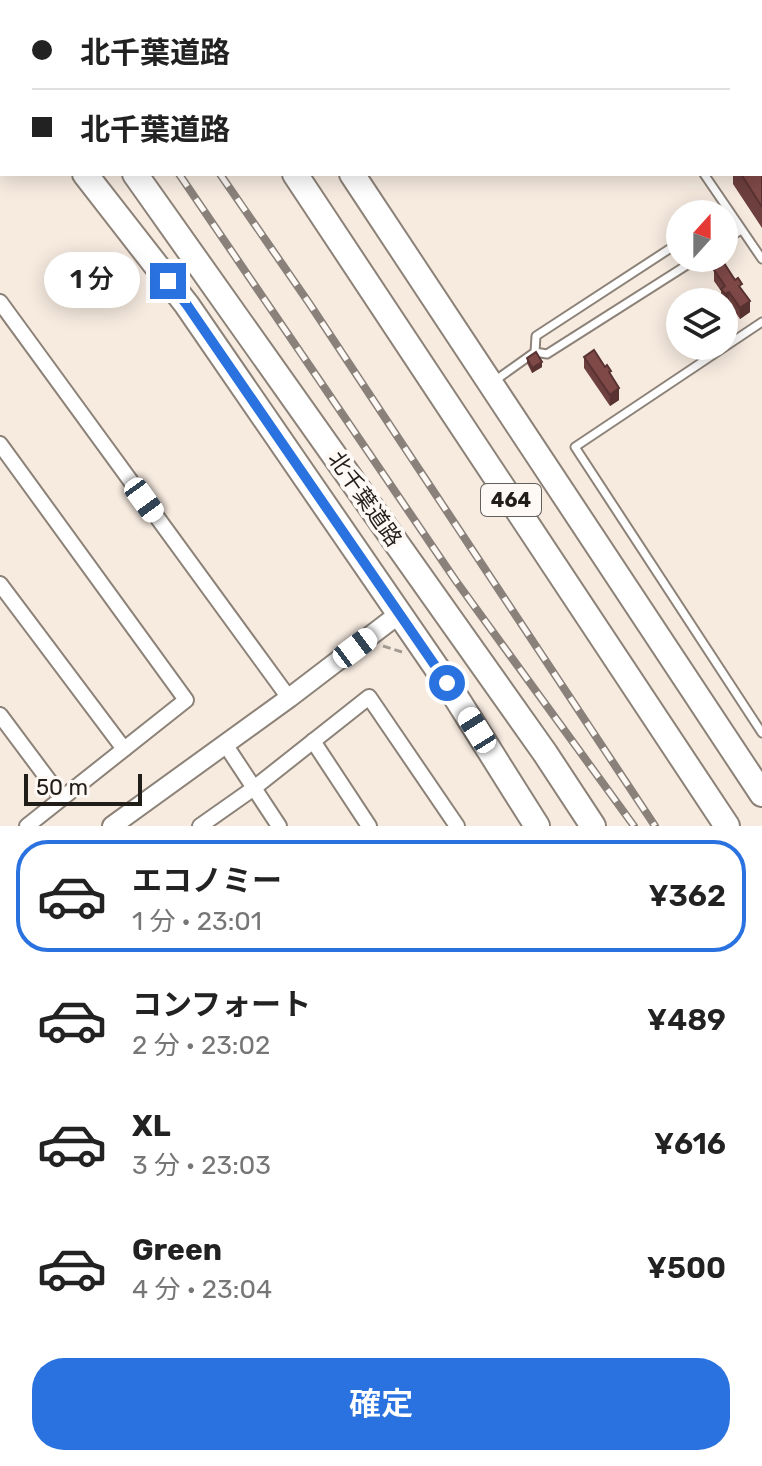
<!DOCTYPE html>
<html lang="ja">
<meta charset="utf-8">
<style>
body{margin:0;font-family:Rubik,"Noto Sans JP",sans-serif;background:#f2f2f2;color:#222;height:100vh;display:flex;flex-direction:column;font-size:30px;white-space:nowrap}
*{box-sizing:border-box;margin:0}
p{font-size:26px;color:#767676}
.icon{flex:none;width:44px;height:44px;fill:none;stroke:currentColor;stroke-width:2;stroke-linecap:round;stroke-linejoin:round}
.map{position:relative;height:826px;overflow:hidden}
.details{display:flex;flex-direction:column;background:#fff;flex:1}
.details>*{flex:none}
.guide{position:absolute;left:0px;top:0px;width:762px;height:176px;box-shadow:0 4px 20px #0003;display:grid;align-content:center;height:176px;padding:0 32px;background:#fff}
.needle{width:52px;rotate:21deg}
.fabs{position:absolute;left:666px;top:200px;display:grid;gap:16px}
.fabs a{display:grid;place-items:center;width:72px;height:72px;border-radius:50%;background:#fff;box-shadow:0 4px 20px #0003;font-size:40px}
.scale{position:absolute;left:24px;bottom:20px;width:118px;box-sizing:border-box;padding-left:8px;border:4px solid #211d19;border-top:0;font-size:22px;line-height:28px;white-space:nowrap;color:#211d19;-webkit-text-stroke:6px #fef9f5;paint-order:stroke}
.end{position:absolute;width:36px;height:36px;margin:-18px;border:10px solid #2a72df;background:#fff;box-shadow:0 0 0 4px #fff}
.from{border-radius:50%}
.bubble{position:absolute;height:56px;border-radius:28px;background:#fff;box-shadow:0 4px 20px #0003;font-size:26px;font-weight:600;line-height:56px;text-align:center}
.car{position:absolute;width:24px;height:48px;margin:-24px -12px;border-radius:10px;box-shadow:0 0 6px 2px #0007;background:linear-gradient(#fff 24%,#345 0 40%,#fff 0 76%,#345 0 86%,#fff 0)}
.guide b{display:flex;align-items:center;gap:28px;height:76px;font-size:30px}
.guide b+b{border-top:2px solid #e0e0e0}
.guide i{width:20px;height:20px;background:#222}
ul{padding:14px 0 0;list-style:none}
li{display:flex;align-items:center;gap:24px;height:112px;margin:0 16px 12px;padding:0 16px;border:4px solid transparent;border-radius:32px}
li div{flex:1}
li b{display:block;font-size:30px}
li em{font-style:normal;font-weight:600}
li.current{border-color:#2a72df}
li>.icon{width:72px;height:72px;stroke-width:1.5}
.button{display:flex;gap:16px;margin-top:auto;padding:16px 32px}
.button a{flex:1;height:92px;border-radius:32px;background:#2a72df;color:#fff;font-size:32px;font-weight:600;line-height:92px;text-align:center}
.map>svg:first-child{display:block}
</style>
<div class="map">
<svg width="762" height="826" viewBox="0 0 762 826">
<rect width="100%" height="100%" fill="#f7ebe0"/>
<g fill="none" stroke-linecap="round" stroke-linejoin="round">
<g stroke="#8c8278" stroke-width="11">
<g id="service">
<path d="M760,130L762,129"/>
<path d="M704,174L762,259"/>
<path d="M724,241L741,230"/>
<path d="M680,242L536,336L535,352L547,354L698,258"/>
<path d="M762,322L575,447L762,733"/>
<path d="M493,382L535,352"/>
</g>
</g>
<g stroke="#8c8278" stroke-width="18">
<g id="minor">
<path d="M317,0L318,2"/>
<path d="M430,0L432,2"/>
<path d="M549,0L552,2"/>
<path d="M511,2L512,0"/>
<path d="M0,302L289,698"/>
<path d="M0,444L186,700L27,826"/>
<path d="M0,584L124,749"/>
<path d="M0,715L62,798"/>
<path d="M313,741L369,826"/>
<path d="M225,744L279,826"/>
<path d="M200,826L254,788L369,697L457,826"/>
</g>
</g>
<g stroke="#8c8278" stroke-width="22">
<path id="tertiary" d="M112,826L289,698L399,614"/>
</g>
<g stroke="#8c8278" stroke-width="28">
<g id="trunk">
<path d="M12,0L14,2"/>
<path d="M179,0L181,2"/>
<path d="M232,0L234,2"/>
<path d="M0,54L2,57"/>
<path d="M85,174L187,305L447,683L537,826"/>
<path d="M135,174L545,753L593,826"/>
<path d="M295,174L727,826"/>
<path d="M352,174L762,794"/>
</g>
</g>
<path stroke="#a49b93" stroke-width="3" stroke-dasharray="8 4" stroke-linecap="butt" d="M383,646L402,652"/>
<use href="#service" stroke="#fff" stroke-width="7"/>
<use href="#minor" stroke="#fff" stroke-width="14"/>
<use href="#tertiary" stroke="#fff" stroke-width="18"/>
<use href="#trunk" stroke="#fff" stroke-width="24"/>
<g stroke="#89817a" stroke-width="8">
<g id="rail">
<path d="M54,0L55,2"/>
<path d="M94,0L95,2"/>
<path d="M179,174L456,581L634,826"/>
<path d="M220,174L309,303L655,826"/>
</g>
</g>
<use href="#rail" stroke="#fef9f5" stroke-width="5" stroke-dasharray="15" stroke-linecap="butt"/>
</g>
<g fill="#6d3f3e">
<path d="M762,144V228L733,184V174H760Z"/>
<path d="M714,270L735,280L742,290L750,312L740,319L729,303L725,306L724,302L721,300V291L714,281Z"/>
<path d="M584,357L611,376L619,400L610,406L584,368Z"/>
<path d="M527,358L542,367L532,373L527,363Z"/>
</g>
<g fill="#593332">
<path d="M729,292V303L725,306V294Z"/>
<path d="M750,301V312L740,319V308Z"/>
<path d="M542,362V367L532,373V368Z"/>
<path d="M619,388V400L610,406V395Z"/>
</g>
<g fill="#7f4948" stroke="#593332" stroke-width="2">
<path d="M762,144V207L741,174H760V145Z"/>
<path d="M724,263L735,280L738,278L742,284L739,286L750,301L740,308L729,292L725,294L721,289L725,286L714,270Z"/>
<path d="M594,350L605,367L607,365L611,371L609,372L619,388L610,395L584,357Z"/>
<path d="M536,352L542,362L532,368L527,358Z"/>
</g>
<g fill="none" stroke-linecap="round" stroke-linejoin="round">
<path stroke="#2a72df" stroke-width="10" d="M168,281L187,305L447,683"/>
</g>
<g text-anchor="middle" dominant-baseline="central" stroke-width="8" stroke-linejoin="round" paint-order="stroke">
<rect fill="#fef9f5" stroke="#635f5b" stroke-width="2" x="481" y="484" width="60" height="32" rx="6"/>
<g font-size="20" font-weight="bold" fill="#211d19">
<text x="511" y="500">464</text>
</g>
<g font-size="22" fill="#211d19" stroke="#fef9f5">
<text transform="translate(365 499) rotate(55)">北千葉道路</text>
</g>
</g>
</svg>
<div class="fabs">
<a><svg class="needle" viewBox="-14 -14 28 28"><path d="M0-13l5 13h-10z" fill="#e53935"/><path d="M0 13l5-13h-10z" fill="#767676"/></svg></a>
<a><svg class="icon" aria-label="layers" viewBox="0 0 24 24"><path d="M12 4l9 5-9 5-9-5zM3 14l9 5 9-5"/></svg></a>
</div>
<div class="scale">50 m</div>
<i class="end from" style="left:447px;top:683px"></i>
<i class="end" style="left:168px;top:281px"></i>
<div class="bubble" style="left:44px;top:252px;width:96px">1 分</div>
<i class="car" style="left:144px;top:500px;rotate:144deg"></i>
<i class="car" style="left:355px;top:648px;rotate:53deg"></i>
<i class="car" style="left:477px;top:730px;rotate:328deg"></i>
<div class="guide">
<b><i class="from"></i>北千葉道路</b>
<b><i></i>北千葉道路</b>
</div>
</div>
<section class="details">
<ul>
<li class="current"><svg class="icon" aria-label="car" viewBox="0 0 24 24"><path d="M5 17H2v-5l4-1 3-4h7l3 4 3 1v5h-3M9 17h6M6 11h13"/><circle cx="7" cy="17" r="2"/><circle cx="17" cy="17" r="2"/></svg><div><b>エコノミー</b><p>1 分 · 23:01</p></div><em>¥362</em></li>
<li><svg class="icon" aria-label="car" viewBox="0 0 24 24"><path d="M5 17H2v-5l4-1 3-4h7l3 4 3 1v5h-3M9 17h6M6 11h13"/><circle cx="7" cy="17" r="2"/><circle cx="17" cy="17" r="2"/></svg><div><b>コンフォート</b><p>2 分 · 23:02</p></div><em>¥489</em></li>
<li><svg class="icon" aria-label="car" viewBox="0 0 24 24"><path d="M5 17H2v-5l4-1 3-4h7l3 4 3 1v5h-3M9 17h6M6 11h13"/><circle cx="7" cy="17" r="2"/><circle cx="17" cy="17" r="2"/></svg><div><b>XL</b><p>3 分 · 23:03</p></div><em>¥616</em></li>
<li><svg class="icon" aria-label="car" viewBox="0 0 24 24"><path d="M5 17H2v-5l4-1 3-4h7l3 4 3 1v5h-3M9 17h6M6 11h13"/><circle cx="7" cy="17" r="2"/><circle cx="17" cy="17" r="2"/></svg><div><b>Green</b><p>4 分 · 23:04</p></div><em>¥500</em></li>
</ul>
<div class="button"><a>確定</a></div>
</section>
